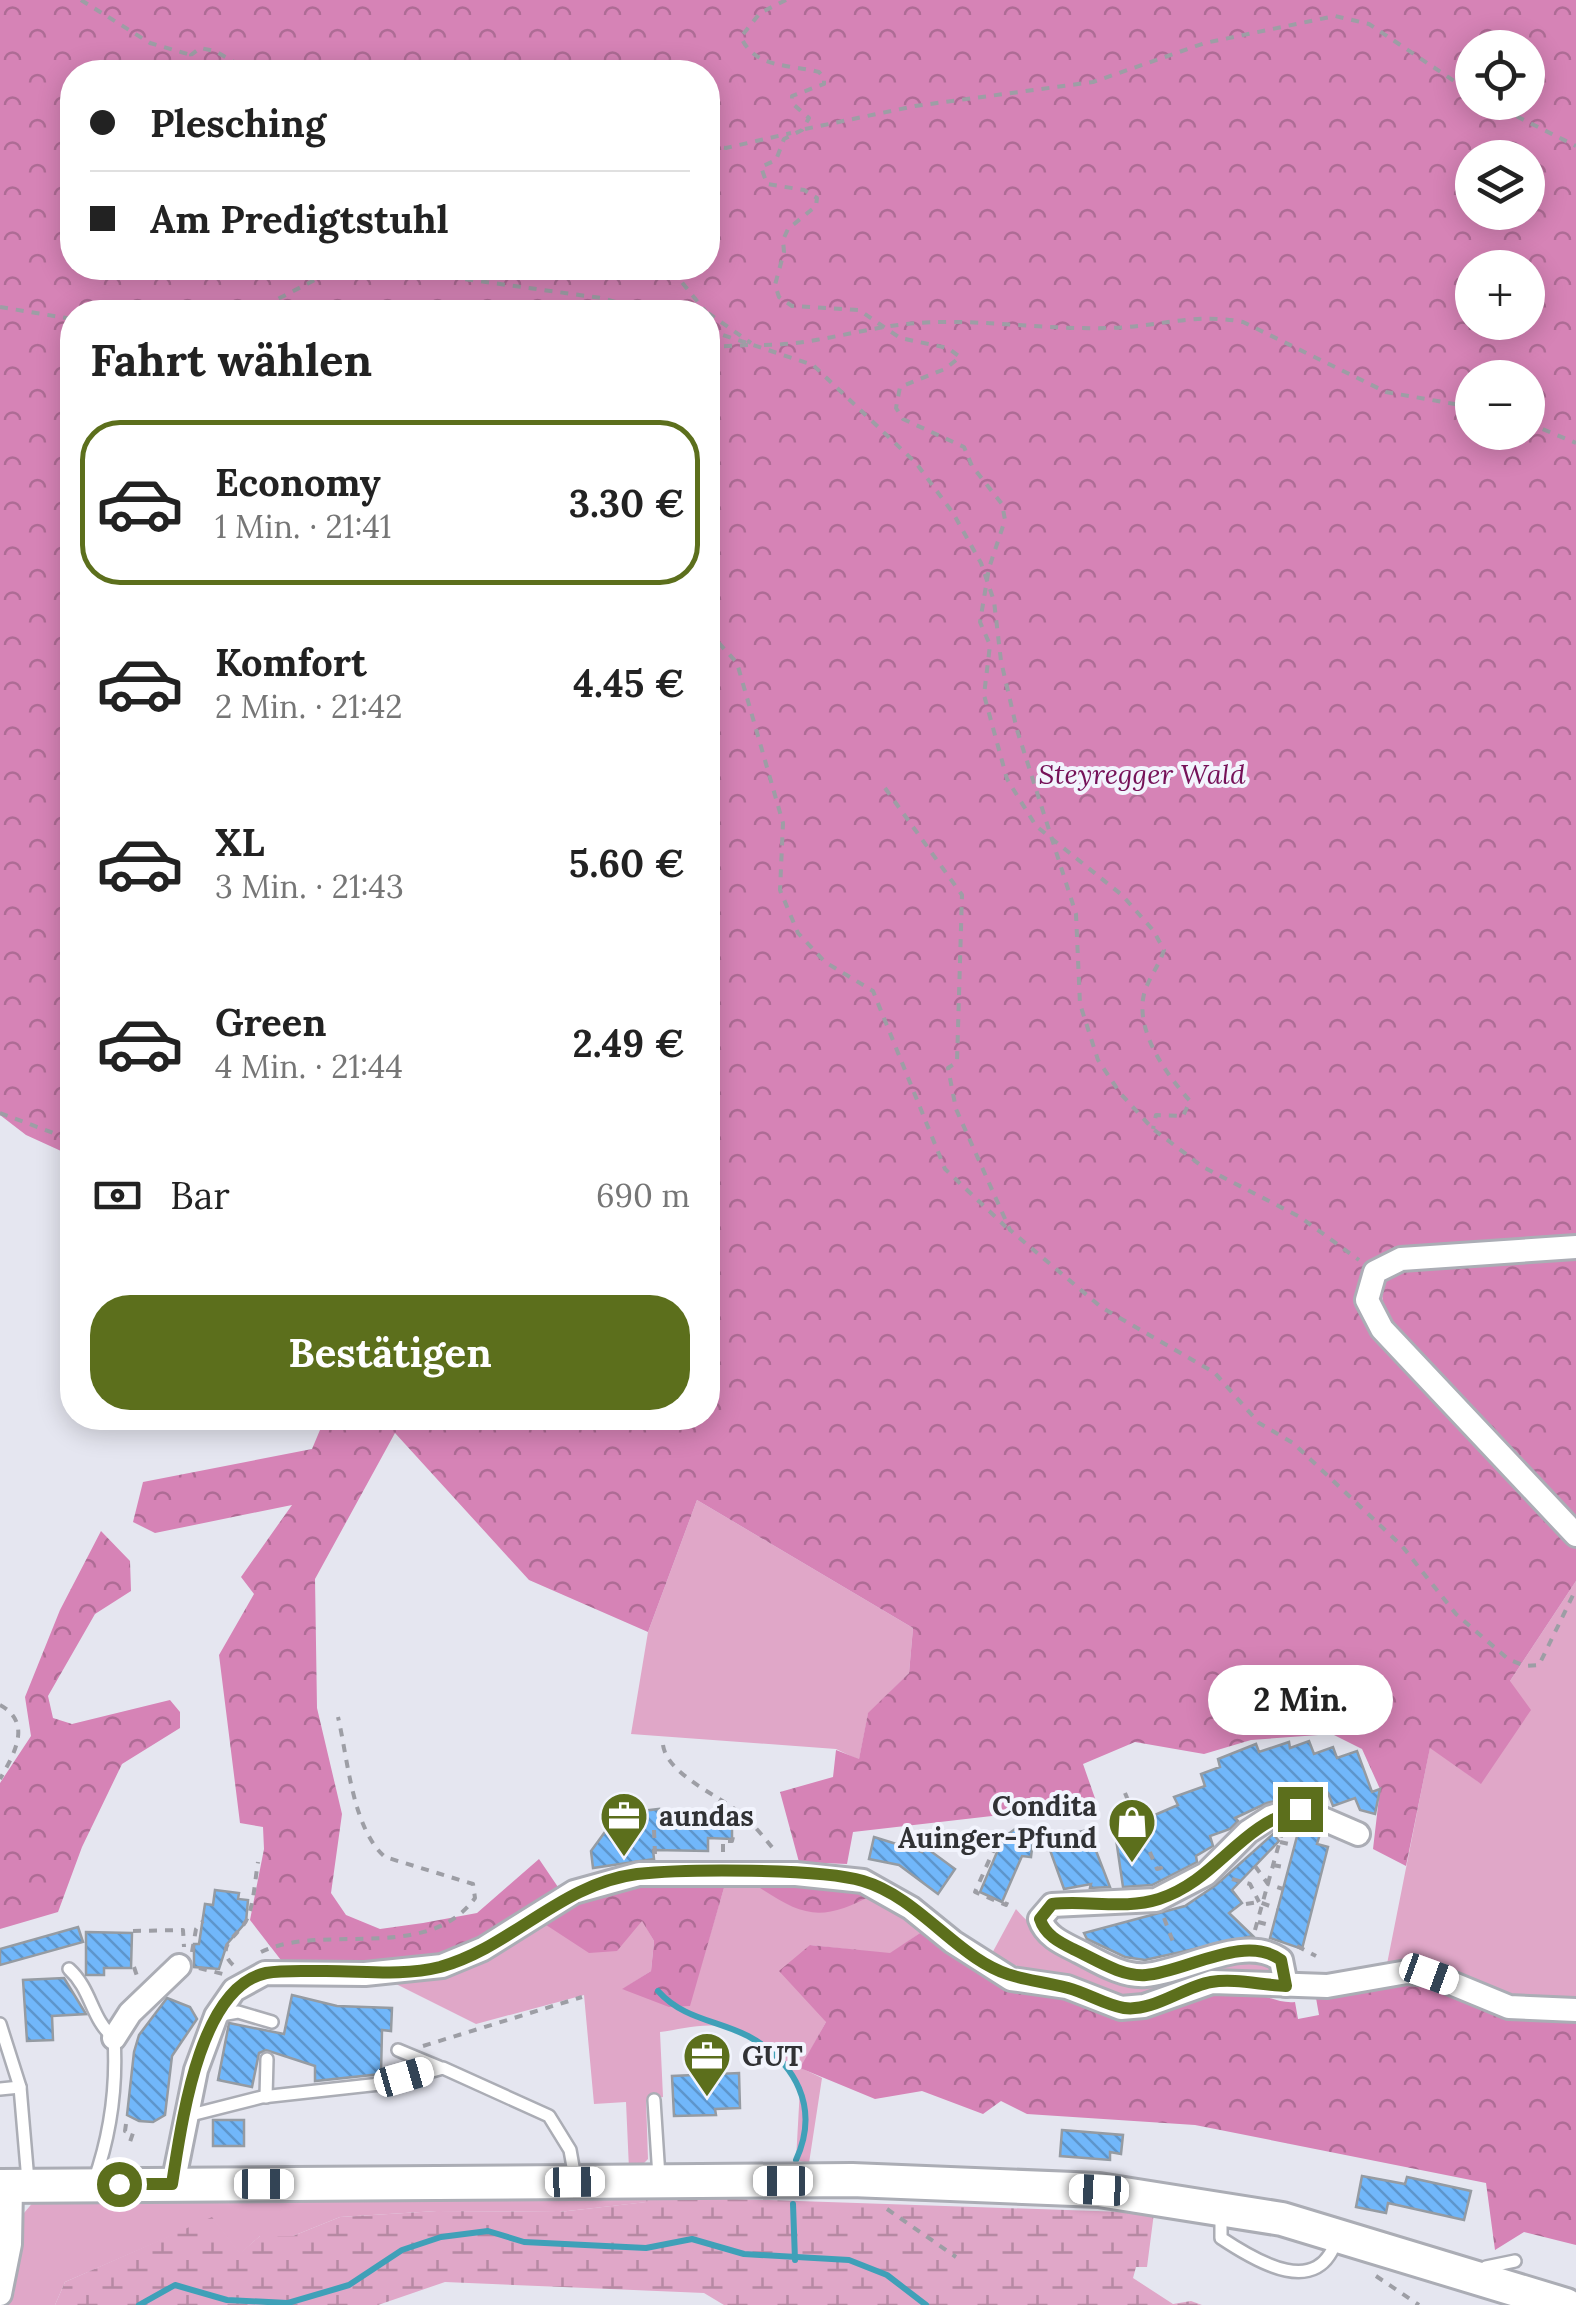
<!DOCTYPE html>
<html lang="de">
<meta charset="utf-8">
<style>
body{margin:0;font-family:Lora,serif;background:#f2f2f2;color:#222;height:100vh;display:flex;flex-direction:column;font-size:38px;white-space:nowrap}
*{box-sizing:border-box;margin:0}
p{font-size:32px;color:#767676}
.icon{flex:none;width:55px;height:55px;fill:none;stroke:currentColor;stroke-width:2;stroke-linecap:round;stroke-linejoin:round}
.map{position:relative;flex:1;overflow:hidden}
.side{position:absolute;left:60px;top:300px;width:660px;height:1130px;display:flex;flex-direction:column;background:#fff;border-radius:40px;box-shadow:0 5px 25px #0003}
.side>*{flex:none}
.banner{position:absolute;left:60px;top:60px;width:660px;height:220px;border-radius:40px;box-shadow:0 5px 25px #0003;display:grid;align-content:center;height:220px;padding:0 30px;background:#fff}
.buttons{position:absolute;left:1455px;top:30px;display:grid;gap:20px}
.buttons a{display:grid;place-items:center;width:90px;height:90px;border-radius:50%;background:#fff;box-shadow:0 5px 25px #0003;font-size:50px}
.end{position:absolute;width:45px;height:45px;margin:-22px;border:12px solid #5c6f1c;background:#fff;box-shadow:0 0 0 5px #fff}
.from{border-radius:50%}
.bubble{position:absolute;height:70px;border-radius:35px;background:#fff;box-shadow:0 5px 25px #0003;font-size:32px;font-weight:700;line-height:70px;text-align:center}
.car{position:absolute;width:30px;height:60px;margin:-30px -15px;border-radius:12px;box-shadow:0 0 8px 2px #0007;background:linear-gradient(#fff 24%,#345 0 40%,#fff 0 76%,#345 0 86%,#fff 0)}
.banner b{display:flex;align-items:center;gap:35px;height:95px;font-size:38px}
.banner b+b{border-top:2px solid #e0e0e0}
.banner i{width:25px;height:25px;background:#222}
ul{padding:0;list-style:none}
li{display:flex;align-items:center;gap:30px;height:165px;margin:0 20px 15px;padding:0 10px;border:5px solid transparent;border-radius:40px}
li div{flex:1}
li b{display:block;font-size:38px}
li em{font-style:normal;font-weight:700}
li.selected{border-color:#5c6f1c}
li>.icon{width:90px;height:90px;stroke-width:1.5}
h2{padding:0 30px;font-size:45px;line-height:120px}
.pay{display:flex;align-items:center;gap:25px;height:110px;padding:0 30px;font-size:38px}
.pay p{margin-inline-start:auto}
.primary-button{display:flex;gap:20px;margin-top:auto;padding:20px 30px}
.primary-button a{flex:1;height:115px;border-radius:40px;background:#5c6f1c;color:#fff;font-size:40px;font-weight:700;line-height:115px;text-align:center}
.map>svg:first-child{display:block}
</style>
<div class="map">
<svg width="1576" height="2305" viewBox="0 0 1576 2305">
<defs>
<pattern id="forest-crowns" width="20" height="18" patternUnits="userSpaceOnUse" patternTransform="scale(2.5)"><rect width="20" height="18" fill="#d683b6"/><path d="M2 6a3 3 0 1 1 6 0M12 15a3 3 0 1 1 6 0" fill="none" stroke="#ae6c95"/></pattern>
<pattern id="wetland-marsh" width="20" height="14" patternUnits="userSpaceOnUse" patternTransform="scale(2.5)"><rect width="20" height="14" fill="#e0a7c8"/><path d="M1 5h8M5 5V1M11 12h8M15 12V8" fill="none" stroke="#b689a3"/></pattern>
<pattern id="building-back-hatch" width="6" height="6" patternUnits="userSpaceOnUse" patternTransform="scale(2.5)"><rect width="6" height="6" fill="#71b7fa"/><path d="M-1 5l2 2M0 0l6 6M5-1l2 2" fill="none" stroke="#5d95cb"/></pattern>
</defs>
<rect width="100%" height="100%" fill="#e5e6f0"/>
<g fill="#e0a7c8">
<path d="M697,1500L913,1628L909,1673L868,1714L859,1760L836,1749L631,1734L648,1632Z"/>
<path d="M1576,1581V2003L1536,2004L1386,1969L1430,1747L1480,1783L1510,1681Z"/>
<path d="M726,1881L876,1893L923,1931L890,1954L810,1945L826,2022L801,2068L822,2078L809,2163L796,2160L800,2088C788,2059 749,2029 717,2026C699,2024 678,2030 660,2032L663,2097L646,2100L648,2159L638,2169H629L626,2102L594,2104L584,1995L476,2024L390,1981L424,1980L467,1968L540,1921L642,1920L654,1941L651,1971L623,1989L689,2006Z"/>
<path d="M1016,1909C1033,1929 1077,1967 1104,1972C1140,1980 1229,1964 1268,1958L1274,1973L1126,2002L990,1957Z"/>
<path d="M647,2196V2202L559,2212L437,2211L340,2217L293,2236H260L240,2254L212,2218L65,2282L55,2305H7L14,2294L24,2213L35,2200Z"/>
</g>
<g fill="url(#forest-crowns)" fill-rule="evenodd">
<path d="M0,0H1576V1245L1384,1256L1359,1280L1362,1306L1373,1337L1576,1546V1581L1510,1681L1531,1710L1481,1784L1430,1748L1406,1866L1373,1849L1380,1789L1362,1749L1332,1734L1251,1740L1204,1754L1135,1742L1083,1764L1097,1804L853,1832L847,1864L799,1862L780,1792L833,1777L836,1750L859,1759L868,1713L909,1673L913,1628L697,1500L648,1632L529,1580L395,1433L315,1579L317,1708L342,1814L331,1893L346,1915L380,1929L423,1923L477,1913L539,1859L560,1890L469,1948L426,1960L284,1964L250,1920L264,1849L263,1827L240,1823L219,1655L254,1594L241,1577L292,1505L155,1533L133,1522L143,1482L312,1449L325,1418H708V312H72V1156L26,1135L0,1115ZM1472,48H1528V102H1472ZM72,72H708V268H72ZM1472,158H1528V212H1472ZM1472,268H1528V322H1472ZM1472,378H1528V432H1472Z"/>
<path d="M1576,1253V1525L1396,1333C1384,1312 1377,1299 1387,1276L1410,1265Z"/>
<path d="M101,1531L130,1561L131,1591L95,1614L48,1696L53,1718L72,1724L170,1700L180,1712V1728L122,1764L82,1847L58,1912L0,1929V1783L31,1736L25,1697L60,1610Z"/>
<path d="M726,1881L690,2006L669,2007L622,1989L651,1971L654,1941L642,1921L617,1951L589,1953L540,1921L600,1891L629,1884Z"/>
<path d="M751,1882L807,1883L876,1893C819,1924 803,1917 751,1882Z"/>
<path d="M923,1931C1034,2029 1106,1990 1236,1989C1256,1989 1273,2004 1295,2002L1298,2019L1319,2015L1316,1998L1405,1979L1576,2014V2245L1524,2232L1495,2250L1486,2183L1195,2125L1027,2114L1001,2101L983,2114L922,2091L875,2099L800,2068L826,2022L779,1971L810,1945L890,1953Z"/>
</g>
<path fill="url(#wetland-marsh)" d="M647,2196L1154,2213L1147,2267H1136L1133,2278L1173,2304L1191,2301L1202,2305H724L704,2293L445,2282L378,2305H55L65,2282L212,2217L240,2253L260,2236H293L340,2217L437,2211L559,2212L646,2202Z"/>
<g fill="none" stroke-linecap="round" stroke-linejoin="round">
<g stroke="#3fa0b8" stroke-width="6">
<path d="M658,1991C683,2019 716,2020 748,2036C796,2062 820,2108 796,2160"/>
<path d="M793,2204L795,2260"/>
<path d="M139,2305L175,2285L227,2300L288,2303L349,2285L402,2250L441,2237L488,2231L524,2242L646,2248L692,2239L744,2254L849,2260L887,2275L926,2305"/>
</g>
</g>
<g fill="url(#building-back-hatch)" stroke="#959ba2" stroke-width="2.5">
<path d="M1309,1741L1314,1754L1333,1747L1337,1758L1357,1751L1372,1792L1380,1789L1375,1814L1360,1810L1355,1798L1333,1806L1328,1793L1314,1798L1308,1794L1296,1795L1267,1803L1235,1818L1238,1821L1230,1829L1210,1836L1213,1846L1196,1856L1197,1862L1152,1885L1123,1887L1115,1832L1178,1805L1174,1797L1205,1786L1201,1774L1220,1767L1218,1759L1256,1744L1259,1752L1289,1742L1290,1748Z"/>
<path d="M641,1807V1811L659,1809V1818L707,1820V1814L725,1815L732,1825V1839L708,1838V1851L653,1850L654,1859L593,1868L591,1851L621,1810Z"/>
<path d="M1300,1825L1320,1834L1317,1844L1328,1847L1302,1949L1270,1938Z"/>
<path d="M1015,1829L1034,1831L1031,1857L1022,1856L1002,1902L980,1892L1003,1838Z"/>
<path d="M1088,1830L1110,1887L1090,1888L1091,1884L1064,1889L1046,1839Z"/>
<path d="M1273,1834L1279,1841L1232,1890L1242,1903L1229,1913L1253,1936L1145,1960L1125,1957L1087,1939L1084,1933L1185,1906L1216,1885Z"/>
<path d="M874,1837L922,1852L925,1847L955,1869L938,1894L899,1865L869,1859Z"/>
<path d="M215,1890L239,1893L238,1899L248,1900L246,1922L227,1944L219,1969L194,1967V1944H199L205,1904L213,1905Z"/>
<path d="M78,1927L83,1942L0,1965V1949Z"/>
<path d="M86,1932L132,1933L131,1968H104V1975H86Z"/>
<path d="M64,1978L86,2014L52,2016L53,2040L27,2041L23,1980Z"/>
<path d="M292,1995L337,2006L392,2008L391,2031L382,2030L381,2074L315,2081V2066L266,2050L259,2053L252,2087L218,2080L229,2023L284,2034Z"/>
<path d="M167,1998L190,2007L197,2019L172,2056L165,2115L153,2122L139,2121L127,2115L134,2052L139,2035Z"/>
<path d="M739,2073L740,2108L715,2109L716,2115L674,2116L672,2076Z"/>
<rect x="213" y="2120" width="31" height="26"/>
<path d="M1062,2130L1123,2135L1121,2154L1110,2152V2160L1060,2156Z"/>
<path d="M1362,2176L1405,2184L1407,2177L1471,2191L1464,2220L1388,2203L1386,2213L1356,2207Z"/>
</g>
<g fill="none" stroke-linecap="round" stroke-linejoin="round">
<g stroke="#abadb5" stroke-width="16">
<g id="lane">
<path d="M69,1969C92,1990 91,2019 114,2038C117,2086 110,2136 94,2181"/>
<path d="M221,2015L238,2012L272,2022"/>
<path d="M0,2024L20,2087L28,2181"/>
<path d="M398,2050L439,2067"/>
<path d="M0,2089L20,2087"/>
<path d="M266,2097L267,2059"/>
<path d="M654,2100L659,2177"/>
<path d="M187,2116L262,2097L389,2083L443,2068L549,2116L570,2150L575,2178"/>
<path d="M1221,2212V2238C1257,2262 1320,2300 1337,2237"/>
<path d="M1486,2267L1515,2261"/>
</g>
</g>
<g stroke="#abadb5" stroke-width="28">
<g id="street">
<path d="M1576,1247L1401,1259L1375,1272L1367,1300L1382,1329L1576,1535"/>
<path d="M1286,1985L1281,1960C1245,1933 1185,1972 1146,1975C1123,1977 1099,1962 1080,1952C1064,1944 1046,1937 1040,1919L1052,1905L1156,1900L1206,1874L1248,1832L1271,1817L1300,1809L1358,1834"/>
<path d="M114,2038L130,2013L179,1966"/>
<path d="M173,2184L196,2070L216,2016L234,1990L265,1973L365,1974L442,1966L483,1949L574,1892L639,1874H796L863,1881L911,1908L953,1942L1011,1979L1067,1987L1121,2008L1144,2006L1212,1982L1327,1986L1407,1972L1429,1974L1509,2007L1576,2010"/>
<path d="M0,2294L10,2244L11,2186"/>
</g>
</g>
<g stroke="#abadb5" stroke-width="38">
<path id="secondary" d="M0,2186L852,2180L1099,2190L1282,2219L1566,2305"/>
</g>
<g stroke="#9d9ea5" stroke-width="4" stroke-dasharray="8 8" stroke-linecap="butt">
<path d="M81,0L150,43L191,55"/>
<path d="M786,0L760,13L741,37C755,69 789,64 819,72L824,78V84L792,96V103L809,118L802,130L784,139L776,160L761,167L767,184L804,190L817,198L816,206L788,229L783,240L784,252L775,285L779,297L792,306L859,310L900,338L948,348L960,357L945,369L900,387L896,408L903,419L964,447L972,466L1002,504L1005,520L989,568L980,622L990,645L984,695L1007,779L1036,826L1122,895L1153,930L1164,950C1159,966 1148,979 1144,994C1135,1031 1166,1074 1190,1101L1183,1116L1156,1115L1153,1129"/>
<path d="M194,72L191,55L200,48L215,51L251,72"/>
<path d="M1488,102L1576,146"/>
<path d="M805,129L915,106L1093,82L1205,43L1335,16L1369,24L1472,93"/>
<path d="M708,146L726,148L791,133"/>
<path d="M419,268L435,275L601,298L654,312"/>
<path d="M677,268L680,280L706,312"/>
<path d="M0,307L72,319"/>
<path d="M152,312L270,303L338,268"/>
<path d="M708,313L751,343"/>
<path d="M708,330L813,365L916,463L953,513L981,563L994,601L1001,661L1017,730L1076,914L1080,1004L1098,1060L1120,1093L1153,1129L1203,1167L1300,1217L1359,1260"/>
<path d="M764,345C813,345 858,329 907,324C968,317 1043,330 1106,328C1154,328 1194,312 1243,322L1386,392L1472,407"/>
<path d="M708,347L749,345"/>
<path d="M1528,423L1576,443"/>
<path d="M708,631L737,663L783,823L780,890L798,933L825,962L873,991L945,1169L1006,1227"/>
<path d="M885,788L962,895L957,1062L948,1068L956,1109L1010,1230L1101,1307L1215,1373L1259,1423L1293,1443L1402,1546L1456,1614L1508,1659L1525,1666L1539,1665L1576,1589"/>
<path d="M0,1113L72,1140"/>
<path d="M0,1705C33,1723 14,1754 0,1779"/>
<path d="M663,1745C667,1775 722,1797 744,1816C756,1827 766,1840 776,1852"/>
<path d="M1125,1793L1157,1869L1161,1868L1163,1874"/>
<path d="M654,1830L655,1854"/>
<path d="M1006,1834L999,1838L975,1892L1006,1905L1009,1898L1012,1900"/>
<path d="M1280,1842L1294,1845"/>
<path d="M723,1852V1841H732L733,1837"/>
<path d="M1273,1865L1288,1868"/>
<path d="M1255,1866L1268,1884L1283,1889"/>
<path d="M1232,1879L1250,1884L1259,1902"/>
<path d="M1246,1904L1259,1902L1278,1909"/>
<path d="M1164,1918L1175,1947"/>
<path d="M1258,1922L1274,1926"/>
<path d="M1255,1930L1282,1833"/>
<path d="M133,1931L183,1930L184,1947"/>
<path d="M1297,1946L1316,1956"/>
<path d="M192,1952L196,1929L203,1921"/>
<path d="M261,1952C323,1922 427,1964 475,1898L473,1884L385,1857C352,1828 348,1759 338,1717"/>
<path d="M233,1965C213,1946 239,1936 247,1919C254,1904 255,1879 258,1862"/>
<path d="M134,1967L138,1979"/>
<path d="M199,1968L223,1974"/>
<path d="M423,2046L582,1997"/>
<path d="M126,2124L125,2131L133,2133L128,2148"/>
<path d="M887,2209L956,2257"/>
<path d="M1376,2276L1419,2305"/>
</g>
<use href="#lane" stroke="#fff" stroke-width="11"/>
<use href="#street" stroke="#fff" stroke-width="22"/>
<use href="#secondary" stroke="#fff" stroke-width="32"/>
</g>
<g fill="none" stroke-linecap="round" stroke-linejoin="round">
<path stroke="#5c6f1c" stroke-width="12" d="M119,2184H172C181,2128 198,1987 266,1973C282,1970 302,1971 319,1971C359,1970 400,1977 440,1967C512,1947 560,1884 637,1874C684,1869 820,1868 863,1881C907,1894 939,1933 976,1958C1010,1981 1030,1978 1068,1988C1087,1993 1105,2005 1124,2008C1153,2012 1183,1987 1211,1982C1235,1978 1261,1985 1286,1986L1281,1960C1245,1933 1185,1972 1146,1975C1121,1977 1095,1959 1073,1949C1059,1942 1045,1935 1040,1919L1052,1904C1087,1900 1125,1910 1159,1899C1217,1880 1239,1825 1300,1809"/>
</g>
<defs>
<g id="office-pin" transform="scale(2.5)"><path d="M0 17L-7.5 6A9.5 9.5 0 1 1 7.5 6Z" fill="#5c6f1c" stroke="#f2f4fd"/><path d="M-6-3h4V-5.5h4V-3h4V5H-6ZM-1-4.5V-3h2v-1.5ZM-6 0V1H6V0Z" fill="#fff"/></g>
<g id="shop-pin" transform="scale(2.5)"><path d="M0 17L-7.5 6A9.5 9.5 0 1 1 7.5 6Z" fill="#5c6f1c" stroke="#f2f4fd"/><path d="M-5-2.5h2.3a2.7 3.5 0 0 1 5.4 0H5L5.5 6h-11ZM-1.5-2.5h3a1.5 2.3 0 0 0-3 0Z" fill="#fff"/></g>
</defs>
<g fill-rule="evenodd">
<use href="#office-pin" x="624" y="1816"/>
<use href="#shop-pin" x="1132" y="1822"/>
<use href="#office-pin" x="707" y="2056"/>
</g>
<g text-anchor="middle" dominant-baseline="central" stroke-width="8" stroke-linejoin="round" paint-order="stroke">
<g font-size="28" font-style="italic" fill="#751158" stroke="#f2f4fd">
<text x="1142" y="774">Steyregger Wald</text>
</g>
<g font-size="28" font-weight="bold" fill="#313235" stroke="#f2f4fd" text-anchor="start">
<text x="1097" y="1806" text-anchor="end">Condita<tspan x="1097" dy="32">Auinger-Pfund</tspan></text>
<text x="659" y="1816">aundas</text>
<text x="742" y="2056">GUT</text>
</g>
</g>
</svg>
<div class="buttons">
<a><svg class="icon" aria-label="locate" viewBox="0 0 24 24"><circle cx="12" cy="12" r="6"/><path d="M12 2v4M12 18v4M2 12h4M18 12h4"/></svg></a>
<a><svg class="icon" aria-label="layers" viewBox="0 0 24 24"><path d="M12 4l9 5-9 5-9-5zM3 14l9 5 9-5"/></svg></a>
<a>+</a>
<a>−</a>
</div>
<i class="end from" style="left:119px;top:2184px"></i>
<i class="end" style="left:1300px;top:1809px"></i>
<div class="bubble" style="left:1208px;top:1665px;width:185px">2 Min.</div>
<i class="car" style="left:1429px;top:1974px;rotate:110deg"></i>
<i class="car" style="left:404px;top:2077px;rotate:74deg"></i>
<i class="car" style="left:783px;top:2181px;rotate:270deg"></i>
<i class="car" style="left:575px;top:2182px;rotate:89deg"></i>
<i class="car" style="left:264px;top:2184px;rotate:90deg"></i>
<i class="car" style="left:1099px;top:2190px;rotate:273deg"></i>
<div class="banner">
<b><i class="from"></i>Plesching</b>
<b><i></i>Am Predigtstuhl</b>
</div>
<section class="side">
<h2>Fahrt wählen</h2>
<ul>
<li class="selected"><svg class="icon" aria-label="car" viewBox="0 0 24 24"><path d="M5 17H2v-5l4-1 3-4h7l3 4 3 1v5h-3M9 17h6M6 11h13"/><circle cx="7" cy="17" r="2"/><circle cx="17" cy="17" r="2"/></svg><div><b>Economy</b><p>1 Min. · 21:41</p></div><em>3.30 €</em></li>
<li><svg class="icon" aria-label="car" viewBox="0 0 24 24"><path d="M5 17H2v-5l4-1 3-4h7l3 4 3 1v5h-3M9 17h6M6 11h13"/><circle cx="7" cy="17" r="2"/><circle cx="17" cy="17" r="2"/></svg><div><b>Komfort</b><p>2 Min. · 21:42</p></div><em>4.45 €</em></li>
<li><svg class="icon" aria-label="car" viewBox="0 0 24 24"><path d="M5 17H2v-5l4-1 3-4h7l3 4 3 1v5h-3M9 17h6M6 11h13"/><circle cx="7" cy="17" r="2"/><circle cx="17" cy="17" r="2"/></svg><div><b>XL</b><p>3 Min. · 21:43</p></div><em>5.60 €</em></li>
<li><svg class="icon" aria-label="car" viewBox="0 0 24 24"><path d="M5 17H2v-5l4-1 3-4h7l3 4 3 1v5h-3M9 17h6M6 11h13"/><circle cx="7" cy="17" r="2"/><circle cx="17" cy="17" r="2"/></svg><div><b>Green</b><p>4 Min. · 21:44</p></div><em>2.49 €</em></li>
</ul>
<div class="pay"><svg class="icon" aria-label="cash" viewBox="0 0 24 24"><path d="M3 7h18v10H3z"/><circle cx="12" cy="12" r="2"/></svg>Bar<p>690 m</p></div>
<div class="primary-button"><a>Bestätigen</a></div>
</section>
</div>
